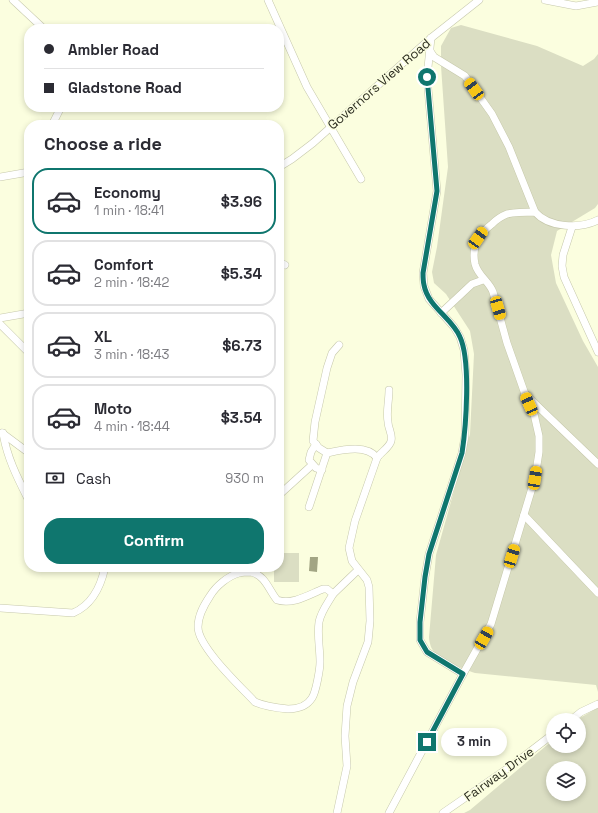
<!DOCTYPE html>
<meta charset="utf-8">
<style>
body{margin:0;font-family:"Space Grotesk",sans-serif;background:#f7f7f7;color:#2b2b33;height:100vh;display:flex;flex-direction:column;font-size:15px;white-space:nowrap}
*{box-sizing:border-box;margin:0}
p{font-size:13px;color:#7c7c81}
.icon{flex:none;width:22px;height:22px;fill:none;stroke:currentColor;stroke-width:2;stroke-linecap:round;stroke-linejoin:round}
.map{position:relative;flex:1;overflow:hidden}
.details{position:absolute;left:24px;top:120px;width:260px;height:452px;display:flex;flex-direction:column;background:#fff;border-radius:16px;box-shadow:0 2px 6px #0003}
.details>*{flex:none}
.hud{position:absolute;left:24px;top:24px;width:260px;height:88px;border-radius:16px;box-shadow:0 2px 6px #0003;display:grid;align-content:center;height:88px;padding:0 20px;background:#fff}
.fabs{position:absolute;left:546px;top:713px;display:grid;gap:8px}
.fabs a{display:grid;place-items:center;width:40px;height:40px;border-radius:50%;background:#fff;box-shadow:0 2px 6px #0003;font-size:20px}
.end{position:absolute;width:18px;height:18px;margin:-9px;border:5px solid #0f766e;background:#fff;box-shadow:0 0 0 2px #fff}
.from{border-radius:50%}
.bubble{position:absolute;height:28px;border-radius:14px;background:#fff;box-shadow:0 2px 6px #0003;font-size:13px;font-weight:700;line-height:28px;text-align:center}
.car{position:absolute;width:12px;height:24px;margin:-12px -6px;border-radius:5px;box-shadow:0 0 3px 1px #0007;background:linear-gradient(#f5c518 24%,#345 0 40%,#f5c518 0 76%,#345 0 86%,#f5c518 0)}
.hud b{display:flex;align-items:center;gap:14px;height:38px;font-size:15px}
.hud b+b{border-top:1px solid #e1e1e2}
.hud i{width:10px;height:10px;background:#2b2b33}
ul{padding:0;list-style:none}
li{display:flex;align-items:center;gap:12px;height:66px;margin:0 8px 6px;padding:0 12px;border:2px solid #e1e1e2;border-radius:16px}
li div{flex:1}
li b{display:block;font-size:15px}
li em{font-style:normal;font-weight:700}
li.active{border-color:#0f766e}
li>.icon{width:36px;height:36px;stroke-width:1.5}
h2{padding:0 20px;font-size:18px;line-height:48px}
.pay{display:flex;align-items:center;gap:10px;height:44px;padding:0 20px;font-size:15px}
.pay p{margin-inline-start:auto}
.button{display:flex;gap:8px;margin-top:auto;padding:8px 20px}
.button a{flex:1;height:46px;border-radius:16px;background:#0f766e;color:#fff;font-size:16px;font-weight:700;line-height:46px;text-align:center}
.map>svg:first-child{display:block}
</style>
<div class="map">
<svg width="598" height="813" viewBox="0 0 598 813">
<rect width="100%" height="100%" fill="#fbfedf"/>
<g fill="#dbdec3" fill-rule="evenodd">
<path d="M461,25L537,46L583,66L594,59L598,54V204L595,208L557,231L551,255L556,283L583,341L598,367V692L596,685L475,673C464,669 435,658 431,647C430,644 429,640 429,637L436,555L470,434L474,354L470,331L446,294L434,283L432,272L437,247L448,167L441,66V46L451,28Z"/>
<path d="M279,553H299V582H274V567H279Z"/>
<path d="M598,708V813H464L470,810L553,740V746H579V720H576ZM553,768H579V794H553Z"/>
</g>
<path fill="#a2a584" d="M310,557H318L317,572L309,571Z"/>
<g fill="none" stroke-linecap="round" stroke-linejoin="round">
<g stroke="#c6c8ab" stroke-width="8">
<g id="minor">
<path d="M13,0L44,29"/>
<path d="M268,0L307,87L361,179"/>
<path d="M545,0L576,6L598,2"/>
<path d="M431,38L427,77L437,191L423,273L424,286L429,299L454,327L460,337L464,350L466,375L465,436L462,453L455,475L429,554L425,577L420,622V640L427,652L463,674"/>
<path d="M430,51L434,57L465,76L492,114L509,147L535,212"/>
<path d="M52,125L61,107"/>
<path d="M279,167L292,159L313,143L431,38L479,0"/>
<path d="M0,177L29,172"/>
<path d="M598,220C580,229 549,228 535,212C526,212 516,212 507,214C502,216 496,220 492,224C479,234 471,246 475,264C478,276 489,281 493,292L507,343L525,394L598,464"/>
<path d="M572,227L563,255L562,266L564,277L598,352"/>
<path d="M279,262L285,265"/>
<path d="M441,313L472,284L483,280"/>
<path d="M0,318L29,313"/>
<path d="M0,324L29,353"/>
<path d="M2,433L29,453"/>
<path d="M3,433C7,458 18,479 29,501"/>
<path d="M316,444L311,452L309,460L316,468L322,470"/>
<path d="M327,453L319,448L313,441L315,422L327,368L332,353L339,345"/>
<path d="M279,495L312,465"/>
<path d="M309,507L327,453C342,450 367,444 377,458"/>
<path d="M524,515L598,593"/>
<path d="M251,572C266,576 268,589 277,600C293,605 308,595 323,589H327L333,594C328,603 321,611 319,622C317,635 320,648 320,662C320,669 316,692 312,698C307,706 297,709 288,709C277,708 266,707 255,702C241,687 198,647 198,627C198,615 204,605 210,596C216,586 228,576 239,573C243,572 247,572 251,572Z"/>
<path d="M333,594L358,570"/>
<path d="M0,608L73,613C92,605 101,586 105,567"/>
<path d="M571,720L581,712L598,704"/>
<path d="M337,813L347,766L345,736L347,706L353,682L368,642L370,621L369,587L367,580L352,561L349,548L355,521L377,458C381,452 390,447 391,441C393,435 388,428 388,422C386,412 389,401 389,390"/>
<path d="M389,813L463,674L491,624L535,478L539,452V436L534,414L525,394"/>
<path d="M443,813L514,764L553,734"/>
</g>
</g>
<use href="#minor" stroke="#fff" stroke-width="7"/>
</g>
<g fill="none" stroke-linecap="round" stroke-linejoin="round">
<path stroke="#0f766e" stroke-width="5" d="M427,742L463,674L427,652L420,640V622L425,577L429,554L462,453C466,427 471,361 460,337C452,318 428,307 424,285C423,281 423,277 423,273L437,191L427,77"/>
</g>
<g text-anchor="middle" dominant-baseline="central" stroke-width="3" stroke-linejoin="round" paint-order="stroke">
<g font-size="13" fill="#2c2d21" stroke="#fbfedf">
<text transform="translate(379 84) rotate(-41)">Governors View Road</text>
<text transform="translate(499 774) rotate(-36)">Fairway Drive</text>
</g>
</g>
</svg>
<div class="fabs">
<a><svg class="icon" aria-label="locate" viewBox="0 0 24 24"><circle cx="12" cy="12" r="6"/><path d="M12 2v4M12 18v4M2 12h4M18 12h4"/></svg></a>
<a><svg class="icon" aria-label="layers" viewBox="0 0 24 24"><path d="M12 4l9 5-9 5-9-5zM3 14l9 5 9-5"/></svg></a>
</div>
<i class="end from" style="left:427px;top:77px"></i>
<i class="end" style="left:427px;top:742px"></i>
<div class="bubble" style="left:441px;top:728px;width:66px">3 min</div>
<i class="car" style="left:474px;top:89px;rotate:324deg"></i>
<i class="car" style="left:478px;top:238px;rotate:35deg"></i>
<i class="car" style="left:498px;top:308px;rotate:164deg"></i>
<i class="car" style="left:529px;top:404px;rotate:336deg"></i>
<i class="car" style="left:535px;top:478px;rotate:9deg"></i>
<i class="car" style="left:512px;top:556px;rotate:17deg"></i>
<i class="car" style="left:484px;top:638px;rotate:30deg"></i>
<div class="hud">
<b><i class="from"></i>Ambler Road</b>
<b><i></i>Gladstone Road</b>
</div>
<section class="details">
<h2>Choose a ride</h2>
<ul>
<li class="active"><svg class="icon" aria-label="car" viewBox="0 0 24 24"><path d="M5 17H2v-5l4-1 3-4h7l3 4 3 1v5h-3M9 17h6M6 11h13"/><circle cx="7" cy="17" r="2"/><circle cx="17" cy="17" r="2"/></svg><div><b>Economy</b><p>1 min · 18:41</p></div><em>$3.96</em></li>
<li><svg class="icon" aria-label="car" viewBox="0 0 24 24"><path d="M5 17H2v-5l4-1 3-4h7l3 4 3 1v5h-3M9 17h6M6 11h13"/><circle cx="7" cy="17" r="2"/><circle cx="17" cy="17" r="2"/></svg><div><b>Comfort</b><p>2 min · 18:42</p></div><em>$5.34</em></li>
<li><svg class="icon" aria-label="car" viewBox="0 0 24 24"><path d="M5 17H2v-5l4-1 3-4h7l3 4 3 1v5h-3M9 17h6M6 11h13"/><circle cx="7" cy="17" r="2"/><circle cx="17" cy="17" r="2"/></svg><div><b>XL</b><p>3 min · 18:43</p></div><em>$6.73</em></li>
<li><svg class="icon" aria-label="car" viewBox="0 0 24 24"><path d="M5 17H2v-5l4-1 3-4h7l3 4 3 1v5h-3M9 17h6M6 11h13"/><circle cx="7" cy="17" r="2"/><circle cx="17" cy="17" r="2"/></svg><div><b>Moto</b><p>4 min · 18:44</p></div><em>$3.54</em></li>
</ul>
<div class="pay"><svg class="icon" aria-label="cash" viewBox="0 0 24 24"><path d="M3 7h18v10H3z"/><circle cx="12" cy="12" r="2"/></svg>Cash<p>930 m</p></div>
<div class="button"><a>Confirm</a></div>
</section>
</div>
